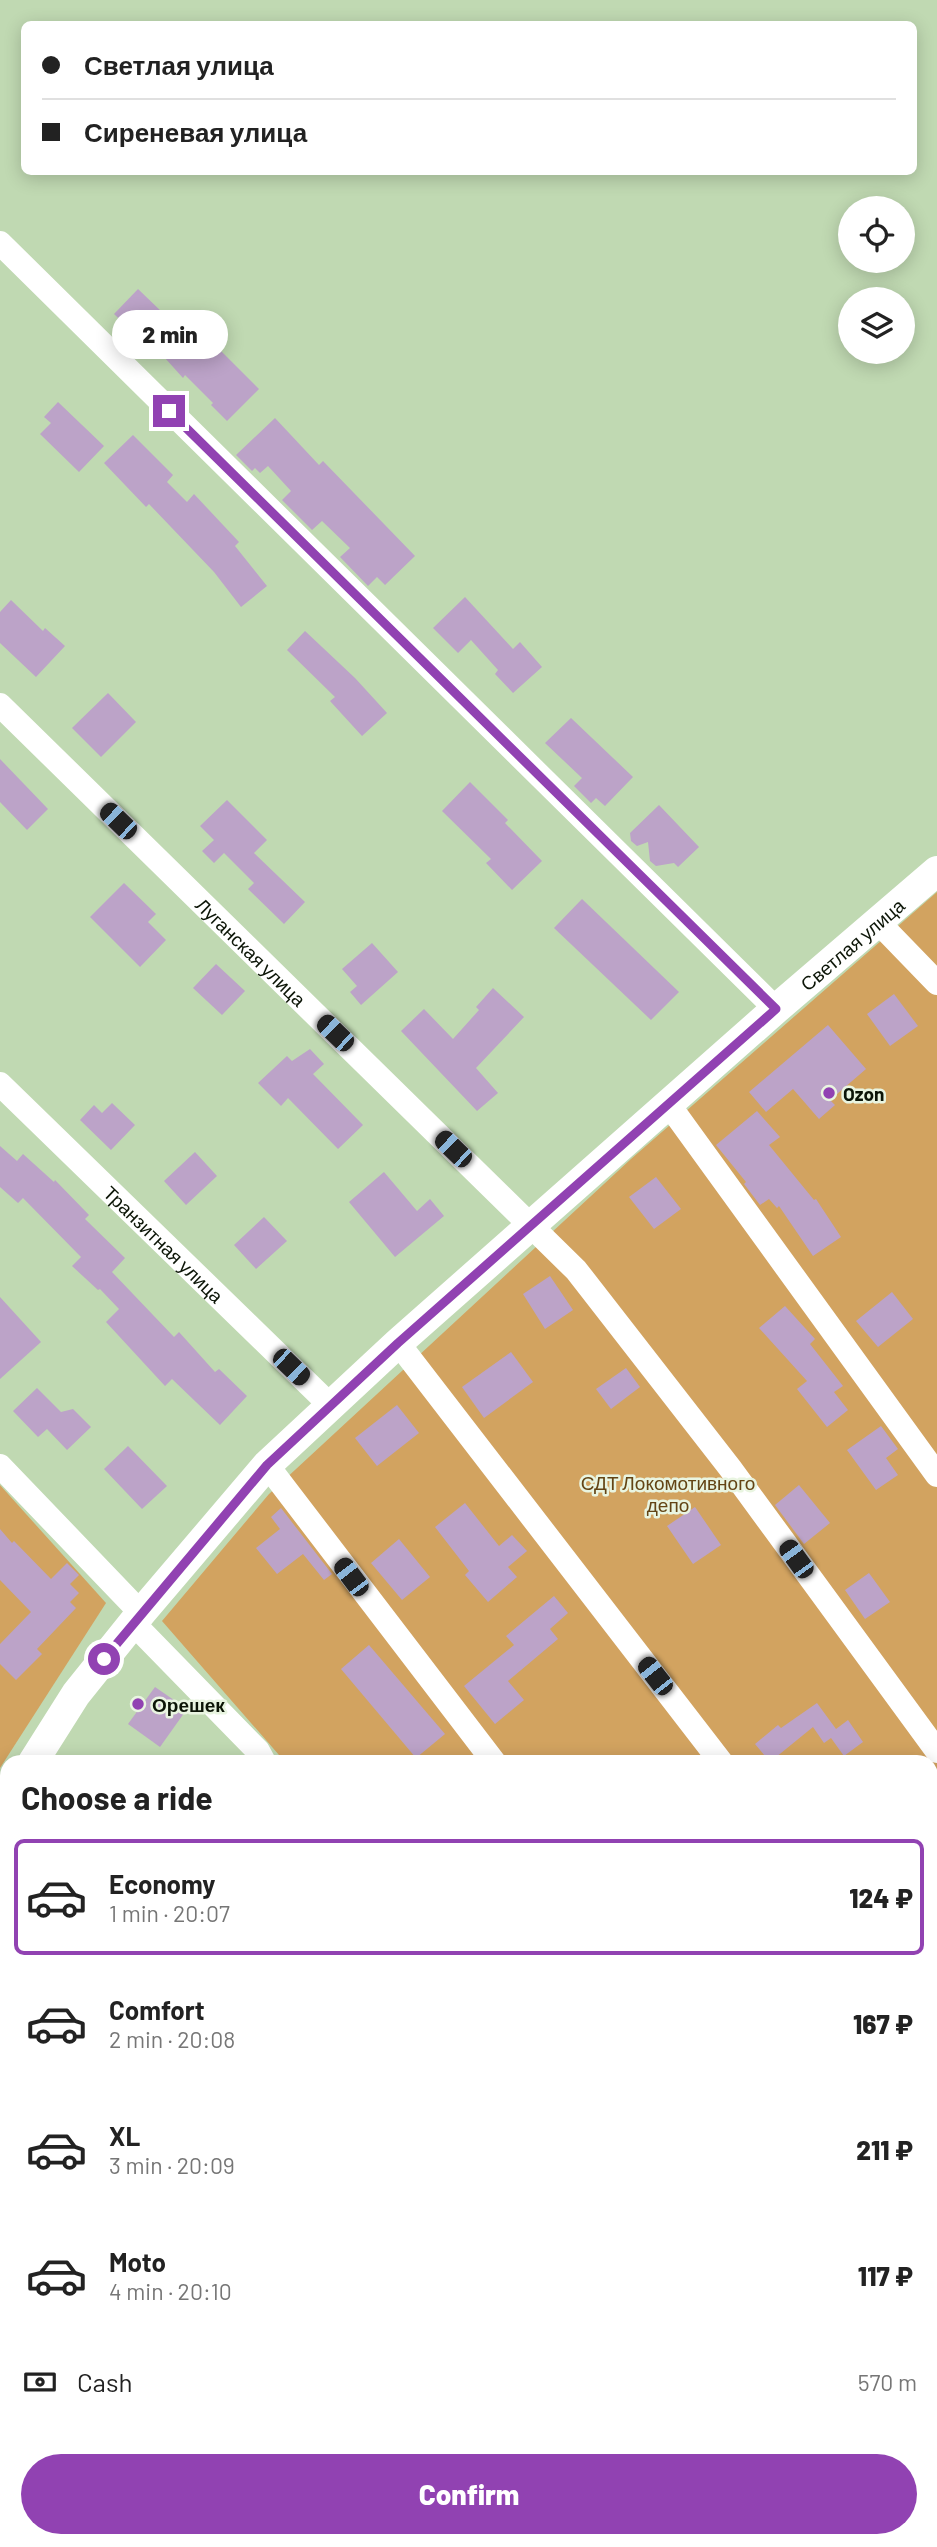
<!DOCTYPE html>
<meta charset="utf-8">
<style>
body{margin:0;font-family:Barlow,sans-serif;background:#f6f6f6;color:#222;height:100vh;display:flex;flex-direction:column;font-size:26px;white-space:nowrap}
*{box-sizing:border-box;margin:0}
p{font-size:23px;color:#767676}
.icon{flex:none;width:38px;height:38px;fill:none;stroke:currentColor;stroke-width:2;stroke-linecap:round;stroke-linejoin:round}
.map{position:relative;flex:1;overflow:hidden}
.side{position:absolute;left:0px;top:1755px;width:938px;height:793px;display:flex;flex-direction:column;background:#fff;border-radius:21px 21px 0 0;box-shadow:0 4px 18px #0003}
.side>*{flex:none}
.guide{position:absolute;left:21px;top:21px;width:896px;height:154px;border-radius:10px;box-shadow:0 4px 18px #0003;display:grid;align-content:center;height:154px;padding:0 21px;background:#fff}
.buttons{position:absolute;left:838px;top:196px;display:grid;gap:14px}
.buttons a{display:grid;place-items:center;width:77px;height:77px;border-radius:50%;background:#fff;box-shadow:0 4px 18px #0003;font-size:35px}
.end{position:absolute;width:32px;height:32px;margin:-16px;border:9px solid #9142b2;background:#fff;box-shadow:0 0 0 4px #fff}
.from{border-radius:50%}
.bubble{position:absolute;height:49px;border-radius:24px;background:#fff;box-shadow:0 4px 18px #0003;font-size:23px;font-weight:800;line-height:49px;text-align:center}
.car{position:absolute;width:21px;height:42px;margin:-21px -10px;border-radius:9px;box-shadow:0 0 5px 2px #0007;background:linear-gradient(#222 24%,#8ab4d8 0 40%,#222 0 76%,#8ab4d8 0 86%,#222 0)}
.guide b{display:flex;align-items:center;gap:24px;height:66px;font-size:26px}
.guide b+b{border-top:2px solid #e0e0e0}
.guide i{width:18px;height:18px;background:#222}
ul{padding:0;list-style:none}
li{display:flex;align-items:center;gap:21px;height:116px;margin:0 14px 10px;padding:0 7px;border:4px solid transparent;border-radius:10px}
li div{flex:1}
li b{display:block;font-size:26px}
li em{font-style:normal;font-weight:800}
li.selected{border-color:#9142b2}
li>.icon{width:63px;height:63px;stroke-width:1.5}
h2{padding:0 21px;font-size:32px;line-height:84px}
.pay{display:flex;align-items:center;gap:18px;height:77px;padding:0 21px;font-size:26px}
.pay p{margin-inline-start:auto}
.button{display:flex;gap:14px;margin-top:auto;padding:14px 21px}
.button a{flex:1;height:80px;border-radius:42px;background:#9142b2;color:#fff;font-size:28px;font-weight:800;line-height:80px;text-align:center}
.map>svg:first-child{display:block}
</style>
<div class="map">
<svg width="937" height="2547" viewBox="0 0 937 2547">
<rect width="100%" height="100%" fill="#c0d9b2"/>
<g fill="#d2a360">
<path d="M937,892V2465L931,2462V1762H279V1755L162,1621L269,1494L631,1159Z"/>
<path d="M0,1485L106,1603L0,1768Z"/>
</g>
<g fill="#bca3c8">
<path d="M138,289L188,337L199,326L221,351L259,389L227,421L211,405L213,403L185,375L183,378L156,348L145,359L127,341L134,333L114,314Z"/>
<path d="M58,402L104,446L79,472L40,434L51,423L44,417Z"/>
<path d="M275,418L319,465L323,461L415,556L385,585L377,577L368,586L340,557L350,548L322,521L312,530L282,500L291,491L268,466L260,473L255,468L252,471L236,455Z"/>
<path d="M133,435L173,475L167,482L187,502L194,494L239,542L235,546L267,586L241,607L214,572L149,504L146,507L104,463Z"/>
<path d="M465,597L513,649L520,642L542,667L513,693L495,674L498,670L471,640L458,653L433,628Z"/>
<path d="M11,600L43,631L45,628L65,646L36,677L0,643V612Z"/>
<path d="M305,631L355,678L387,713L362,736L330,701L335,697L287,650Z"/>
<path d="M108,693L136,722L101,757L72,728Z"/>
<path d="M571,718L633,777L605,806L596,798L591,803L574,786L582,778L545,743Z"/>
<path d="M0,759L48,809L27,830L0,802Z"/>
<path d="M470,782L508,820L505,823L542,861L512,890L486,863L491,859L442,811Z"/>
<path d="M227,800L267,840L254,853L305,902L284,924L248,889L254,883L224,853L214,863L202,851L214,840L200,826Z"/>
<path d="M659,805L699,847L678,867L674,863L656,866L650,861L648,842L637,846L631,841L630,833Z"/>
<path d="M124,883L156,914L148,922L166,940L140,967L90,917Z"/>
<path d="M582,899L679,992L651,1020L554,928Z"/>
<path d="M372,943L398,972L361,1005L350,992L357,986L342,969Z"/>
<path d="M216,964L245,991L222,1015L193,988Z"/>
<path d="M493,988L524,1017L476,1068L498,1093L477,1111L401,1031L424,1009L453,1039L479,1010L476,1007Z"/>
<path d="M894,994L918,1026L890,1046L867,1014Z"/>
<path d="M828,1025L866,1069L830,1100L835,1105L819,1119L793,1089L766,1112L749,1092Z"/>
<path d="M310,1049L324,1064L313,1074L363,1125L338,1149L288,1098L281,1106L258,1083L287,1056L292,1061Z"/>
<path d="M112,1103L135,1125L111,1150L80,1120L94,1105L102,1113Z"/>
<path d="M757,1111L780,1137L769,1145L814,1200L816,1199L841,1237L813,1256L779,1206L777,1208L769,1199L760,1205L744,1184L746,1182L716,1145Z"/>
<path d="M0,1146L17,1161L23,1154L54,1182L55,1180L89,1215L85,1219L125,1258L112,1272L174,1337L179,1332L215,1372L219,1369L247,1396L220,1425L172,1379L165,1386L106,1322L119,1309L100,1289L98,1290L72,1266L81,1257L23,1198L18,1203L0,1187Z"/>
<path d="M195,1152L217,1176L186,1205L164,1181Z"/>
<path d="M384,1172L417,1211L430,1199L444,1216L395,1257L349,1202Z"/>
<path d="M656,1177L681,1209L654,1229L629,1197Z"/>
<path d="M264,1217L287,1241L256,1269L234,1245Z"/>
<path d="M550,1276L573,1310L545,1329L523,1294Z"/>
<path d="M892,1292L913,1319L878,1347L856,1321Z"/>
<path d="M0,1297L41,1342L0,1379Z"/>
<path d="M785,1306L815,1339L810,1344L843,1386L834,1392L848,1410L827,1427L797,1389L807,1381L759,1328Z"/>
<path d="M511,1352L533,1382L484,1418L462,1387Z"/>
<path d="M626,1368L640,1387L611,1409L596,1389Z"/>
<path d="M37,1388L61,1412L73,1409L91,1427L67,1450L47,1429L38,1437L13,1411Z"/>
<path d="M397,1405L419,1433L377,1466L355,1438Z"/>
<path d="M881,1426L898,1449L886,1458L898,1475L876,1490L847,1450Z"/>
<path d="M128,1446L167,1486L142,1509L104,1469Z"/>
<path d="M799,1485L830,1523L804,1544L775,1505Z"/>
<path d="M465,1503L499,1546L512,1535L527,1551L508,1567L517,1577L488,1602L465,1575L469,1571L435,1527Z"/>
<path d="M695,1507L721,1545L693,1564L667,1526Z"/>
<path d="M281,1508L332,1574L324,1580L303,1554L277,1574L256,1548L280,1529L271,1517Z"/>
<path d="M0,1529L12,1543L14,1541L51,1579L67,1563L79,1575L70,1584L79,1593L70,1602L76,1608L37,1649L42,1654L16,1680L0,1664V1644L31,1612L0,1580Z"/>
<path d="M399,1539L430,1577L402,1600L371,1563Z"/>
<path d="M869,1573L890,1602L865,1619L845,1590Z"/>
<path d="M554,1596L568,1613L550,1629L558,1639L508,1681L524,1700L495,1724L464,1686L514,1645L506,1636Z"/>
<path d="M369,1645L445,1734L416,1758L341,1669Z"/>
<path d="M155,1687L187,1709L160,1747L128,1724Z"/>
<path d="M817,1703L836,1729L848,1720L863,1742L844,1756L831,1738L824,1743L813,1727L770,1762L755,1744L778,1725L781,1728Z"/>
</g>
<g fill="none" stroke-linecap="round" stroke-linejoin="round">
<path stroke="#fff" stroke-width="12" d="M931,2445L937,2447"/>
<g stroke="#fff" stroke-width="24">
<path d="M0,243L776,1009"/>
<path id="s1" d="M0,705L576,1270L730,1468L937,1751"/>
<path d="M878,922L937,983"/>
<path id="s2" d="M0,1084L330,1405"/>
<path d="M669,1105L937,1475"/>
<path d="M398,1343L721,1762"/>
<path d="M267,1465L494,1762"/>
<path d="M0,1466L141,1613"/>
<path d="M133,1623L258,1751L264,1762"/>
<path d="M0,1969L7,1974"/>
<path d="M931,2037L937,2045"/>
<path d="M931,2345L937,2353"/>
</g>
<g stroke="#fff" stroke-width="30">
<path id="s3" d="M33,1762L76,1694L141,1613L267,1465L398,1343L776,1009L937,871"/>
<path d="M0,1814L7,1803"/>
</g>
</g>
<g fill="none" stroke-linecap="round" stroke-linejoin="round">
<path stroke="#9142b2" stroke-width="9" d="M104,1659L267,1465L398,1343L776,1009L169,411"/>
</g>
<g fill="#9142b2" stroke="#e9f5e1" stroke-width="2.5">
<circle cx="829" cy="1093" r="7"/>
<circle cx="138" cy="1704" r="7"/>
</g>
<g text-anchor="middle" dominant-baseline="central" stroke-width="5" stroke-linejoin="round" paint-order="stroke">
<g font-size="19" fill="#0c1507" stroke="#e9f5e1">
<text stroke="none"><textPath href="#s3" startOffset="1162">Светлая улица</textPath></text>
<text stroke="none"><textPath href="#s1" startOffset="352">Луганская улица</textPath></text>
<text stroke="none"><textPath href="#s2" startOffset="229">Транзитная улица</textPath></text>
</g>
<g font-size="19" font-weight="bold" fill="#0c1507" stroke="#e9f5e1" text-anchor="start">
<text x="843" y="1093">Ozon</text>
<text x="152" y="1704">Орешек</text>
</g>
<g font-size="19" fill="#634414" stroke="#e9f5e1">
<text x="668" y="1482">СДТ Локомотивного<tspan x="668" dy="22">депо</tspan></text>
</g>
</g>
</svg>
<div class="buttons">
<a><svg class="icon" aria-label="locate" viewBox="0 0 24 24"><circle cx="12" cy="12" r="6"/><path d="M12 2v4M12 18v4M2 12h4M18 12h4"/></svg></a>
<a><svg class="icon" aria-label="layers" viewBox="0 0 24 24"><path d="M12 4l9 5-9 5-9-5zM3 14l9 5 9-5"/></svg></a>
</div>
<i class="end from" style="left:104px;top:1659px"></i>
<i class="end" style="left:169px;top:411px"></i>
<div class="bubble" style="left:112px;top:310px;width:116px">2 min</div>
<i class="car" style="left:118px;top:821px;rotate:314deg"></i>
<i class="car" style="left:335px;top:1033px;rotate:314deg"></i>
<i class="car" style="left:453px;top:1149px;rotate:314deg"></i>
<i class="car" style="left:291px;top:1367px;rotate:134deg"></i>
<i class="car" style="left:796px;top:1559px;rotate:324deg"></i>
<i class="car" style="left:351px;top:1577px;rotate:323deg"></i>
<i class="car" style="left:655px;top:1676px;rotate:322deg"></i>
<div class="guide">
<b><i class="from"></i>Светлая улица</b>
<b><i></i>Сиреневая улица</b>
</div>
<section class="side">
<h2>Choose a ride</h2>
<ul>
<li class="selected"><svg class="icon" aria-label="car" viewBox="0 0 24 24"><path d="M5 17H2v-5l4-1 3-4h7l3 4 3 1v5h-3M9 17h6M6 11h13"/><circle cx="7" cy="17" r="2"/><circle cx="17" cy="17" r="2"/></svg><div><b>Economy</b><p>1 min · 20:07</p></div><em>124 ₽</em></li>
<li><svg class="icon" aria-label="car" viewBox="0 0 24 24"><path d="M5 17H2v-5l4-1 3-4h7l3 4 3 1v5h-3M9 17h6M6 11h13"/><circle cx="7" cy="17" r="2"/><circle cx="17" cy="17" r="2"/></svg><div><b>Comfort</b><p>2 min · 20:08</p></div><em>167 ₽</em></li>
<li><svg class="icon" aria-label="car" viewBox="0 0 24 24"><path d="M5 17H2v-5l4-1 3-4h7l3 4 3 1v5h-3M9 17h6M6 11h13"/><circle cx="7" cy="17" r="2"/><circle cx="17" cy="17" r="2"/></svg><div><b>XL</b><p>3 min · 20:09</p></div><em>211 ₽</em></li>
<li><svg class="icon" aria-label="car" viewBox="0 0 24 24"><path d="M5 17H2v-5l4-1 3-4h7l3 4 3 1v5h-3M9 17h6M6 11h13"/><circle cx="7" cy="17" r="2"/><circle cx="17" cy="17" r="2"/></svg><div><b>Moto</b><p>4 min · 20:10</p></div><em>117 ₽</em></li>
</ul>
<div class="pay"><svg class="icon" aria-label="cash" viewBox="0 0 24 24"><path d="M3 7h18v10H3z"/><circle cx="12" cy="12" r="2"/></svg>Cash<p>570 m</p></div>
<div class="button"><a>Confirm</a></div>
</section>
</div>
